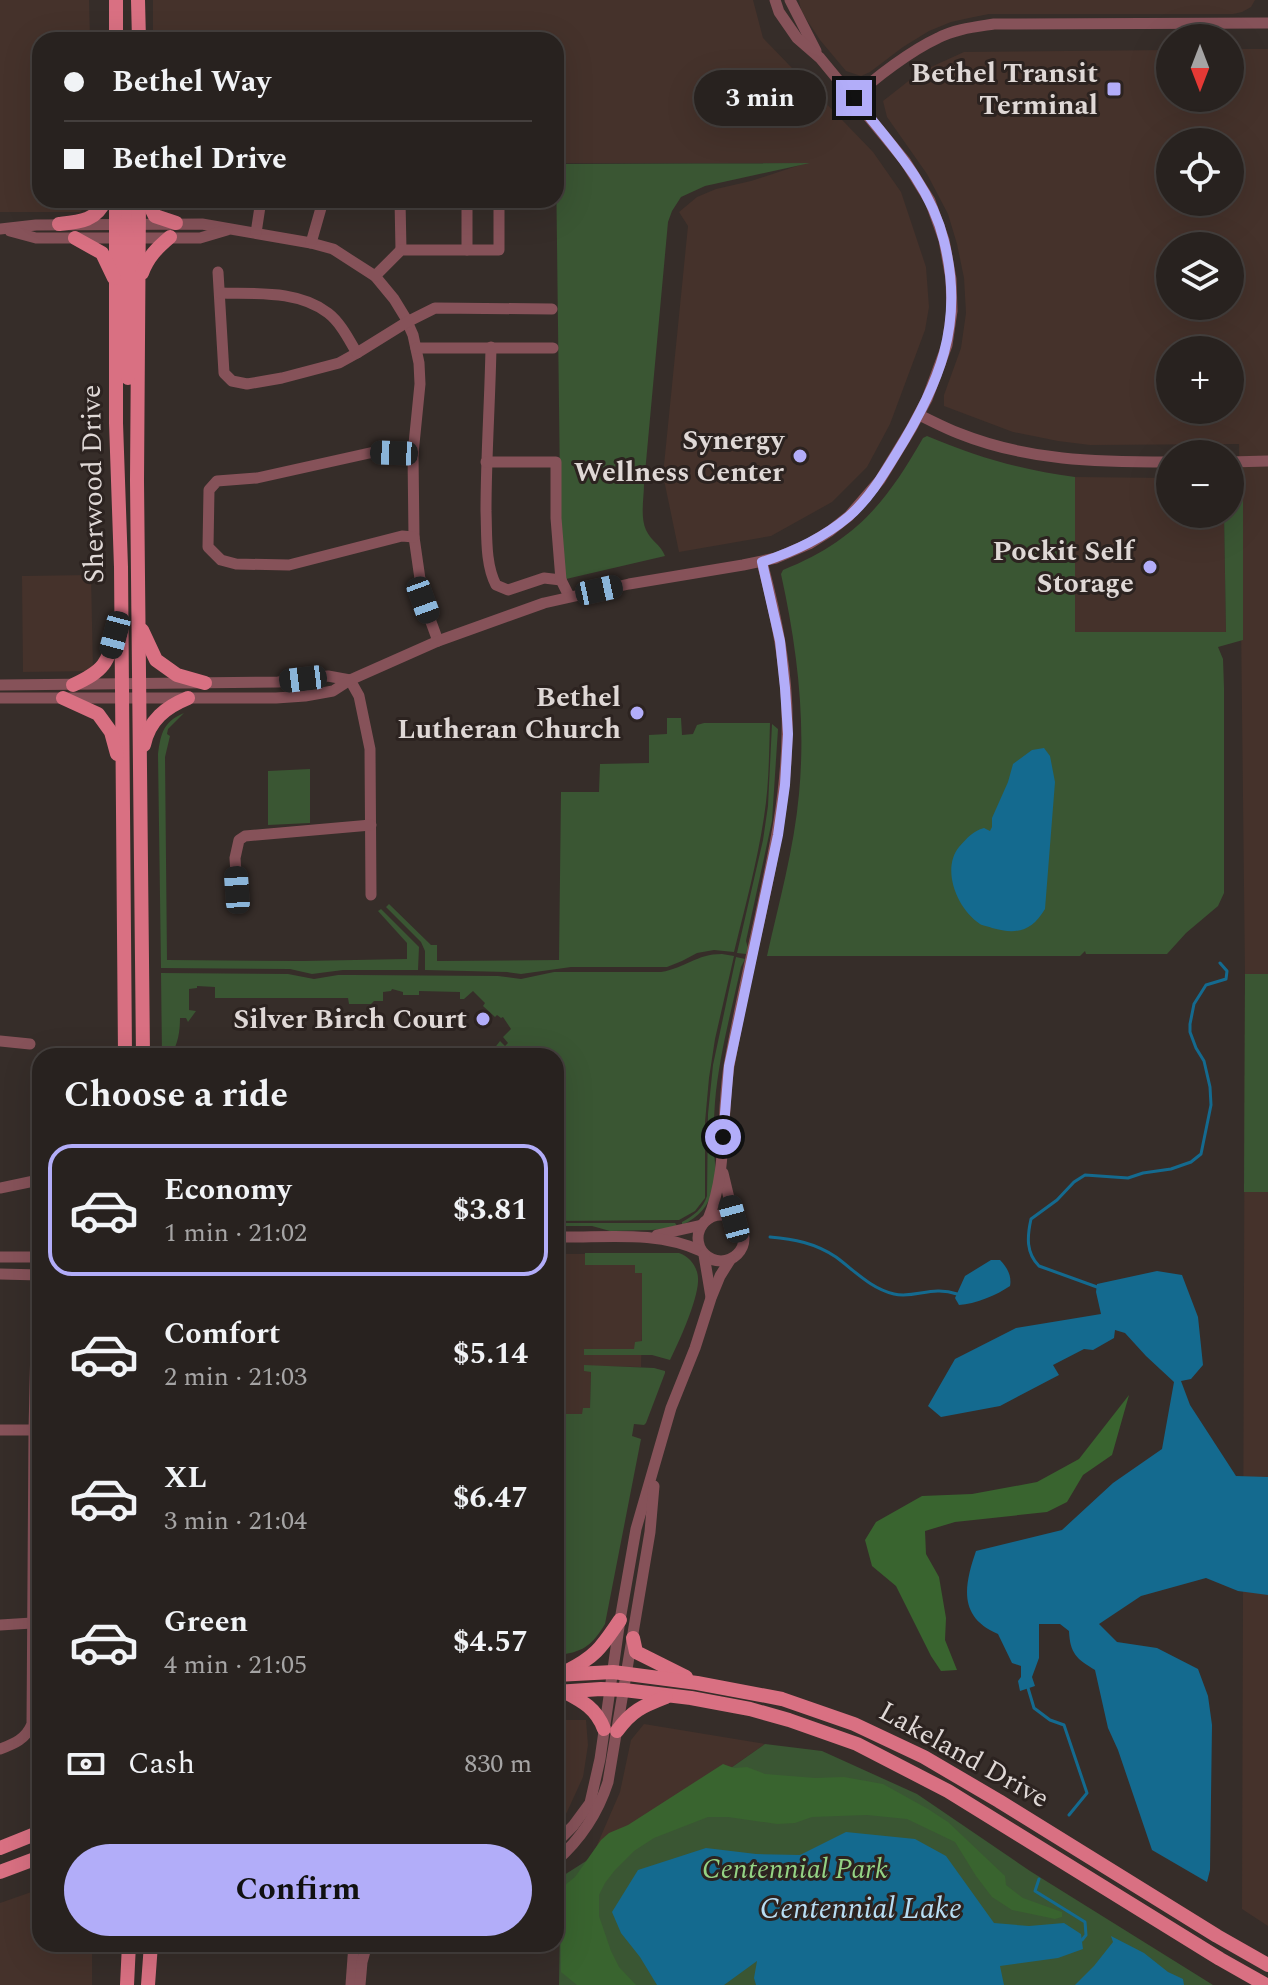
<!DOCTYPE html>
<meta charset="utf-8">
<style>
body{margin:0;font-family:Spectral,serif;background:#302a28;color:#f1f3f6;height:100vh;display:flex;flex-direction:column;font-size:30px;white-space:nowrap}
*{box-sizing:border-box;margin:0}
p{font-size:26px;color:#a5a4a4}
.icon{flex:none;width:44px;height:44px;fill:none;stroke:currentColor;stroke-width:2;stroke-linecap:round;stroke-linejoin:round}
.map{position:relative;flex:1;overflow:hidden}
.panel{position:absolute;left:32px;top:1048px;width:532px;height:904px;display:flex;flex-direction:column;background:#28221f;border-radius:24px;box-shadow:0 8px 32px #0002,0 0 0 2px #443f3d}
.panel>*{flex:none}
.hud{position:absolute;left:32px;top:32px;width:532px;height:176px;border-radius:24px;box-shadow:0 8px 32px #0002,0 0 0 2px #443f3d;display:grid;align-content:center;height:176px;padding:0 32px;background:#28221f}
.needle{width:52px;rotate:180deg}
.tools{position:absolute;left:1156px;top:24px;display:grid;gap:16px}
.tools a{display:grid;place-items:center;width:88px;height:88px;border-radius:50%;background:#28221f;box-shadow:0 8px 32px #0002,0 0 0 2px #443f3d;font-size:40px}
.end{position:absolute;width:36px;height:36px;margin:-18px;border:10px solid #b2adf9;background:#111;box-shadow:0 0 0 4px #111}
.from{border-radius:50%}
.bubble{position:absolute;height:56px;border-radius:28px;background:#28221f;box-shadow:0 8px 32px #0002,0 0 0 2px #443f3d;font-size:26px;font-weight:700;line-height:56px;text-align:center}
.car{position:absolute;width:24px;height:48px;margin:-24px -12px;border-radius:10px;box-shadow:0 0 6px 2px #0007;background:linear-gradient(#222 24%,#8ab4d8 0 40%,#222 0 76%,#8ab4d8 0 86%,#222 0)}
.hud b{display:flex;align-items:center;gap:28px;height:76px;font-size:30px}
.hud b+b{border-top:2px solid #443f3d}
.hud i{width:20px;height:20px;background:#f1f3f6}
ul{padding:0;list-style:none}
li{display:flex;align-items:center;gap:24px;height:132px;margin:0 16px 12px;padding:0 16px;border:4px solid transparent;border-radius:24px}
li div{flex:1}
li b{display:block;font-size:30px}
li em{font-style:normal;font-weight:700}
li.active{border-color:#b2adf9}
li>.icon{width:72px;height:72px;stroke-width:1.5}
h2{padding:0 32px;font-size:36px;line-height:96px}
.pay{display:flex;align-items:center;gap:20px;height:88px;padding:0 32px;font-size:30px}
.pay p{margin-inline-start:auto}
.button{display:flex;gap:16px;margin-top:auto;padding:16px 32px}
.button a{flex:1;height:92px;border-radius:48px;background:#b2adf9;color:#111;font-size:32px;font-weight:700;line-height:92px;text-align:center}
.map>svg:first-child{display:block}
</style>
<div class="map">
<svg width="1268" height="1985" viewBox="0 0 1268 1985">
<rect width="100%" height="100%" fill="#362d29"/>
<g fill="#45322b" fill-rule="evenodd">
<path d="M0,0H89L90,40H40V200H90V202L80,212H0Z"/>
<path d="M153,0H753L763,38L873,152L901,192L926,267L929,307L925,330L890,424L867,467L832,502L771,536L679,552L663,475L688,226L679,212L697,197L716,189L751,181L806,163H556V40H153Z"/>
<path d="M799,0H1255L1251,7L1242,12L1233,14H989L969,18L951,22L929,31L903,47L870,72L861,76L846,71L820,40L801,11Z"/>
<path d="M1230,49H1268V1926L1242,1909L1245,974L1239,444L1090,445L1058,441L1013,432L944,406V395L961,348L966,313L964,278L957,244L948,214L927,174L887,117L883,101L920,72L964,52L1170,50V98H1230ZM1170,142H1230V202H1170ZM1170,246H1230V306H1170ZM1170,350H1230V410H1170Z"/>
<path d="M1075,477L1170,478V514H1224L1226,632H1075Z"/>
<path d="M91,575L93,671L23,672L22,576Z"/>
<path d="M556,1254H644L641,1367L584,1366L591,1371L590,1408H583V1414H556Z"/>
<path d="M556,1720H586L588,1745L583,1777L567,1812L556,1829Z"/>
<path d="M644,1724L765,1744L718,1777L591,1859L620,1792L631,1740Z"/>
<path d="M40,1889V1944H92V1985H0V1903Z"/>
</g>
<g fill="#3a5633">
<path d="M810,163L705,186L681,197L672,211L668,222L644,484C644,498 640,517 646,530C651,541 661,545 665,556L566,579L561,567L556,164Z"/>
<path d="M927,436C977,457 1021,470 1075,477V632H1226L1224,514H1230V479H1243V640L1218,647L1223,659L1224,688V893L1218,906L1186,933L1167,954H1086L1085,951L1080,956H767C779,902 794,849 799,794C806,719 797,647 781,574L783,570C855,541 886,503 923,438Z"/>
<path d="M184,713L168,729L167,734L170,736L165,757L167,960L303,961L407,959V943L378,911L381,909L419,947L418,970H343L312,974L290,969L161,968L158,754C161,733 163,722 184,713Z"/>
<path d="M667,718H681L682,735L693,734L697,725L704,723H770C769,755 769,786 764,817C757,863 745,907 734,952L714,950L697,953L682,961L667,967H571L521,974L507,972L425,970V951L421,942L386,907L389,904L431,945H437V961L559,960L561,792H599L600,764L649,763V735L667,734Z"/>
<path d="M772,724L778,729L772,821L746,941L748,948L746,954L737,953L763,840L768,806Z"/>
<path d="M310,769V823L268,825V771Z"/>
<path d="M722,954L734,956L715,1039L709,1078L705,1122V1198L695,1211L679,1220L556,1221V1056H459V1053L490,1054L500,1041L505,1046L508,1043L503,1037L511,1029L503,1017L501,1018L497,1015L495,1017L483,1006L485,1003L473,991L464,999H460V992L419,991V995H403V992L392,989L391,991L383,992V1001H374L371,1004H349L348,998H215V987L197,986V988L189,989V1010L196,1011L188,1022L186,1018H180C180,1032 178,1043 171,1056H162L161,973L288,974L314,979L338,975H355L498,976L521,979L554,972H661C686,968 696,954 722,954Z"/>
<path d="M736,957L745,959L741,967C731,1012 719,1056 715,1102C714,1118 713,1135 714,1152C715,1164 717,1176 713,1189C708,1207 699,1217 682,1225V1222C693,1216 703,1209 707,1196L708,1114L713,1065Z"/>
<path d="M1245,974H1268V1192H1244Z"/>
<path d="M556,1223H675L678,1227L652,1230L610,1231L592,1226H556Z"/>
<path d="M585,1253H679C691,1257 699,1269 698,1282C697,1302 679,1342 670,1360L652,1355H584V1349H634L635,1342L642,1341V1273H635V1265H585Z"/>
<path d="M584,1365L654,1368L665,1371V1373L646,1423L644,1425L634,1424L632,1436L641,1439L605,1624C592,1646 582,1653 556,1655V1414H582L583,1408H590L591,1372L584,1371Z"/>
<path d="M765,1744L822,1751L917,1794L1030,1871L1213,1985H559L561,1877L718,1777Z"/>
</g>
<g fill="#39642f">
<path d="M1129,1395L1112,1455L1083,1475L1067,1502L1047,1512L955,1522L925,1531L926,1554L939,1577L946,1618L945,1640L957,1670L941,1671L931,1656L896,1586L872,1566L865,1540L876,1522L922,1496L972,1494L1037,1482L1079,1459Z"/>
<path d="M723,1764L734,1768L747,1767L765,1774L815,1778L844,1777L883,1784L928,1809L948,1822L1005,1876L1006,1885L1023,1898L1062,1912V1917L1055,1919L1012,1910L992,1897L976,1876L955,1842L907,1819L867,1815L839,1816L812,1817L795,1823L777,1824L728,1817H708L654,1838L634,1851L615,1870L605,1883L599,1895V1916L611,1951L619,1967L636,1985H577L561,1972V1931L556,1921V1898L565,1885L575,1877L601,1840L609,1833L628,1825Z"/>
</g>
<g fill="#146a8f">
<path d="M1044,748L1050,756L1055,782L1045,909C1032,931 1017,935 992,928C990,927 981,925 980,924C957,909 941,869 959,847C967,838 973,831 984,828L990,831L992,827V818L1008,782L1013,764L1032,750Z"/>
<path d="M991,1260H1000C1007,1267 1012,1276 1010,1286C997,1295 975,1304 959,1305L955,1298L965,1276Z"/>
<path d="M1157,1271L1182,1275L1198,1317L1203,1365L1191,1379L1181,1381L1190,1405L1236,1476L1268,1477V1595L1238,1591L1206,1578L1141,1596L1099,1624L1117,1642L1157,1648L1198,1669L1208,1696L1212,1725L1210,1870L1207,1882L1152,1850L1118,1750L1108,1728L1095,1670C1077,1659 1070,1654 1069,1631L1060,1624H1039V1658L1032,1677L1035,1686L1020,1691L1018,1681L1021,1677V1666L1012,1663L998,1634C958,1617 964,1586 976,1551L1062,1530L1113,1483L1162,1449L1174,1382L1146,1356L1125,1333L1115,1330L1114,1338L1093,1350L1084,1349L1053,1365L1059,1375L1000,1406L941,1417L928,1406L955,1359L1016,1328L1101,1314L1096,1292L1097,1284Z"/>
<path d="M846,1832L915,1839L946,1856L994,1923L1029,1926L1064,1923L1081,1934L1083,1949L1058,1958L1000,1966L1004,1985H756L754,1978L757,1961L724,1985H657L640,1957L621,1933L612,1912L638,1870L706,1848L756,1854L800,1855Z"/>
<path d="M1111,1936L1144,1953L1168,1972L1183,1979L1184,1985H1075L1094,1966L1113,1942Z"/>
</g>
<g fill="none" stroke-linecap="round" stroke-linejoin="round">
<g stroke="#146a8f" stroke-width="3">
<path d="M770,1237C794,1239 815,1243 836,1257C855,1271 870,1288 894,1294C915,1299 932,1285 957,1294"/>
<path d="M1097,1287L1039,1266C1026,1253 1027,1237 1031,1219L1057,1200L1074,1182L1085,1175L1128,1178L1143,1173L1171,1169L1191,1162L1201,1154L1211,1105L1210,1087L1204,1061L1196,1048L1190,1032V1024L1194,1004L1206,985L1226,979L1227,971L1220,963"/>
<path d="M1028,1688L1034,1708L1050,1720L1064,1725L1087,1793L1069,1815"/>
<path d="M1039,1879L1035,1891L1085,1922L1086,1935L1082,1940"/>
</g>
<g stroke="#865259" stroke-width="11">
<path d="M790,0L816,51"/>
<path d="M854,98C874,78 912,50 938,38C955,29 975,27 994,24L1268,23"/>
<path d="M400,200L401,250"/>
<path d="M467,200V250"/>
<path d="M0,229L36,225L202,224L311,243L333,249L375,276L394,299L405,317L413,335L419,363L420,384L413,454L414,537L423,600L438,641"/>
<path d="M10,231L36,238H200L227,230"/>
<path d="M256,233L261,200"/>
<path d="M311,243L321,208V200"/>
<path d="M218,272L224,373L232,381L247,384L282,378L339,363L357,353L407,322L435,308L552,309"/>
<path d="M375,276L401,250H499V200"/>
<path d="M220,293C256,294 298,290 328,313C341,323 349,340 357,353"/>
<path d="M491,347C490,402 486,456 486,511C487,535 485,564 496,585L508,590L544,578L561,580L569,596"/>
<path d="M416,348H553"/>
<path d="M919,415C932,421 945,428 958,433C1028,461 1096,462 1170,462"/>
<path d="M413,454L374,452L257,478L217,481L209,490L208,547L221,560L236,564L289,565L402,536L414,537"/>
<path d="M486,462H556V518L561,580"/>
<path d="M1230,462L1268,461"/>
<path d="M350,680L359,696L370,749L371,895"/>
<path d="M0,685L278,682L328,676L350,680"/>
<path d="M0,698H276L305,696L333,691L350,680L438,641L544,603L629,584L743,565L776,558L809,544L830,531L849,516L880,480L911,429L927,399L947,345L952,311L951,279L944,240L930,201L905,161L820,58L797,38L779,12L775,0"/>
<path d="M237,890L235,858L239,840L245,836L371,825"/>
<path d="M0,1041L30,1044"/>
<path d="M723,1173L734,1219"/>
<path d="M0,1188L34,1181"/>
<circle cx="721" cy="1238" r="23"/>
<path d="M708,1219C728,1171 721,1117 729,1066C738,1016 749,966 760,917C773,857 786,798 787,736C789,677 777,618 762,562"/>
<path d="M657,1235L702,1225"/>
<path d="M556,1237C605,1238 656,1230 701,1251"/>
<path d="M704,1255L711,1297"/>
<path d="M0,1257H40"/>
<path d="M0,1274L40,1275"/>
<path d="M0,1430H34"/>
<path d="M0,1625L32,1623"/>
<path d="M0,1749C14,1744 26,1739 32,1724L34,1430L38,1257"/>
<path d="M556,1843L573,1826L590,1803L600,1759L620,1620L636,1529L671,1408L695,1348L711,1298L720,1276L730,1260"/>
<path d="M556,1861C581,1839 598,1813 608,1782L650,1532L654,1486"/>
<path d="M351,1985L354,1944"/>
<path d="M360,1985L362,1962L367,1944"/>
</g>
<g stroke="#d97082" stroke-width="14">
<path d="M138,0L139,40"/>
<path d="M116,40V0"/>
<path d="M116,200V423L121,567L125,1056"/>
<path d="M128,200L129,223L136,235"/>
<path d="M139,200L137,481L143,1056"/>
<path d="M147,200L155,216L176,223"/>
<path d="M116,223L125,230L128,237V378"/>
<path d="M59,224C79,222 97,221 105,200"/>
<path d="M75,238L102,253L114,278"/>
<path d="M142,273C148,257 157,248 170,237"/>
<path d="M142,630L156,660L177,675L205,683"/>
<path d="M73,685C105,670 107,664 116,632"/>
<path d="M63,698L98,714L111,732L117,754"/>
<path d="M144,745C149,720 166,707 188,698"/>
<path d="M633,1638L636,1652L686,1677"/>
<path d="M567,1671C597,1656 602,1646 620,1620"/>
<path d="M556,1675L613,1672L697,1683L782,1699L854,1724L924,1757L999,1801L1217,1936L1268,1965"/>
<path d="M563,1691C582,1701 596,1708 604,1729"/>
<path d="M556,1692L601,1689L624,1690L691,1698L750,1709L789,1720L857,1744L948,1791L1220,1959L1266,1985"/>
<path d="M617,1731C632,1710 643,1706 666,1697"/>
<path d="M0,1848L40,1832"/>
<path d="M0,1872L40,1857"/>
<path d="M127,1985L129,1944"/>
<path d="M148,1985L151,1944"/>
</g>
</g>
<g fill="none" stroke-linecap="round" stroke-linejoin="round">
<path stroke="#b2adf9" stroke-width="10" d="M723,1137L729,1066L778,835L785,785L788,734L785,688L780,641L762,562C793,552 823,538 848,517C868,500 882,477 896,454C939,385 965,324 944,241C931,185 889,142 854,98"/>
</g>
<g fill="#b2adf9" stroke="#2c2320" stroke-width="3">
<rect x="1106" y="81" width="16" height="16" rx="4"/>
<circle cx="800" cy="456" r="8"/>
<circle cx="1150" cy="567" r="8"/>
<circle cx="637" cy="713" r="8"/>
<circle cx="483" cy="1019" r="8"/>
</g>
<g text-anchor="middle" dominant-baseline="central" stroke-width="6" stroke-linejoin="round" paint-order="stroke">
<g font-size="28" font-weight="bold" fill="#dfd8d6" stroke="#2c2320" text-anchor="end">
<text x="1098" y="73">Bethel Transit<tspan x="1098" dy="32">Terminal</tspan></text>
<text x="784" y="440">Synergy<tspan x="784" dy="32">Wellness Center</tspan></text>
<text x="1134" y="551">Pockit Self<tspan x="1134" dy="32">Storage</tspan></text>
<text x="621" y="697">Bethel<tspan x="621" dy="32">Lutheran Church</tspan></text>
<text x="467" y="1019">Silver Birch Court</text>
</g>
<g font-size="28" fill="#dfd8d6" stroke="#2c2320">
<text transform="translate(93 484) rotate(-91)">Sherwood Drive</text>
<text transform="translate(964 1755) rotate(29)">Lakeland Drive</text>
</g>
<g font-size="28" font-style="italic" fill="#94d384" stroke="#2c2320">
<text x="795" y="1869">Centennial Park</text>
</g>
<g font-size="30" font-style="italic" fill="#b7ddf3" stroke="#2c2320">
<text x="861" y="1909">Centennial Lake</text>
</g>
</g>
</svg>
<div class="tools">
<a><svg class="needle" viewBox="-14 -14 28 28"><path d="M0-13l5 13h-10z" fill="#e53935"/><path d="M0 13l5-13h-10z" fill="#a5a4a4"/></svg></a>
<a><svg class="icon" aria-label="locate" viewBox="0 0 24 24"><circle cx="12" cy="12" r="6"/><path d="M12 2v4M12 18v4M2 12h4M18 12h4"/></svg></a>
<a><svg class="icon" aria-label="layers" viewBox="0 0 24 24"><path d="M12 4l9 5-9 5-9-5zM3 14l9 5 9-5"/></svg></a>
<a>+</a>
<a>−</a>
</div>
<i class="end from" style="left:723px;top:1137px"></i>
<i class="end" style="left:854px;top:98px"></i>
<div class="bubble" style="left:694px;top:70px;width:132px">3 min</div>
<i class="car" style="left:394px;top:453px;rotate:272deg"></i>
<i class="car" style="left:599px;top:590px;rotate:78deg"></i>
<i class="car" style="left:423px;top:600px;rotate:160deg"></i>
<i class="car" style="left:115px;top:635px;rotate:195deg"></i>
<i class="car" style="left:303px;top:679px;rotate:263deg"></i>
<i class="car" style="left:237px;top:890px;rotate:356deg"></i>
<i class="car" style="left:734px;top:1219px;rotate:345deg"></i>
<div class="hud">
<b><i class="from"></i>Bethel Way</b>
<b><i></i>Bethel Drive</b>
</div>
<section class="panel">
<h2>Choose a ride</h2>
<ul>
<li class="active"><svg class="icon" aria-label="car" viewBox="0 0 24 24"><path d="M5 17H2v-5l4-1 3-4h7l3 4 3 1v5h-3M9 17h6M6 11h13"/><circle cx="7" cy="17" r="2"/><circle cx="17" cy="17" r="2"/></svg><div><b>Economy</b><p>1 min · 21:02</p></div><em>$3.81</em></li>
<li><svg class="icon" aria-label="car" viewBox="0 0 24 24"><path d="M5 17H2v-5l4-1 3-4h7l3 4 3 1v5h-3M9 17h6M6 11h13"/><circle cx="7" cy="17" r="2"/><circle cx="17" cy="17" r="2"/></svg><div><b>Comfort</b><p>2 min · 21:03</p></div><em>$5.14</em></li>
<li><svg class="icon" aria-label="car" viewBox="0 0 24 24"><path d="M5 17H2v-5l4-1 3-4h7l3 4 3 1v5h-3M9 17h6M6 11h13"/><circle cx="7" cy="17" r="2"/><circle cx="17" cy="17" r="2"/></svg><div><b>XL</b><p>3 min · 21:04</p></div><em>$6.47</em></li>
<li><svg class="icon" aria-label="car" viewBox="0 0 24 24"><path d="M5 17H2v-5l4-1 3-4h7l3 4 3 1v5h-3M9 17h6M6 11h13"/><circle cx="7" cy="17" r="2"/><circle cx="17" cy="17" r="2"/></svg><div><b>Green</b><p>4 min · 21:05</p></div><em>$4.57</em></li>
</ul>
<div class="pay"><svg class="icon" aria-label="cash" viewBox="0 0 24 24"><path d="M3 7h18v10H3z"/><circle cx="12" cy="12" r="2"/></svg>Cash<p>830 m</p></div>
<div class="button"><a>Confirm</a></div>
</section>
</div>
